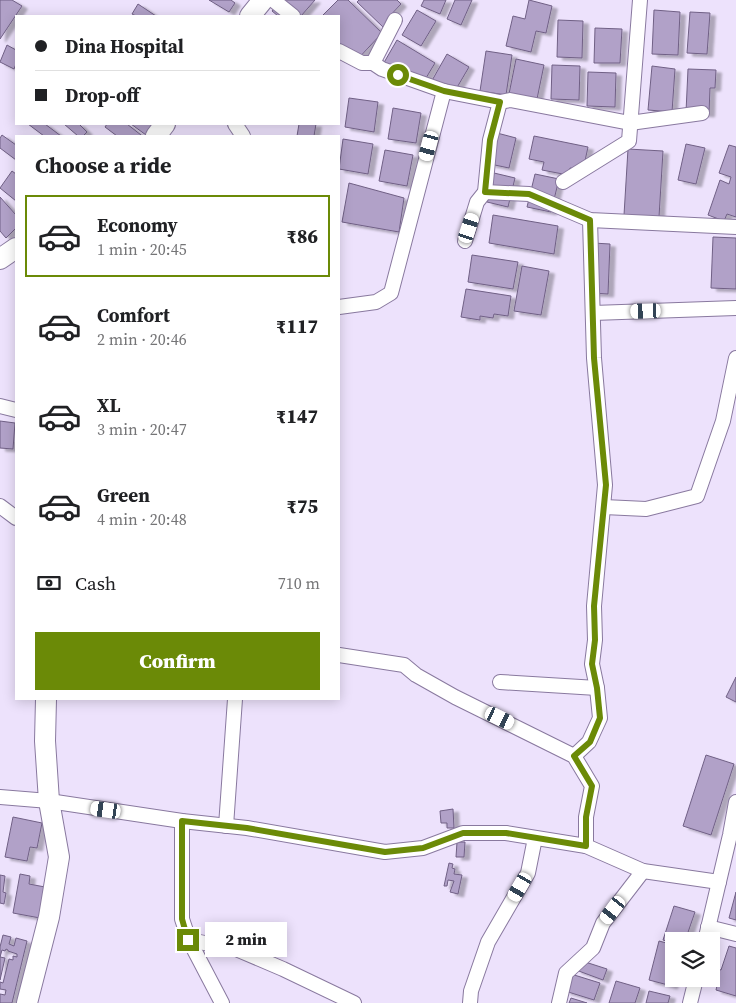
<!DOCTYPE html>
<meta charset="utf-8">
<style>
body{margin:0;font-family:"Source Serif 4",serif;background:#f6f6f6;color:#202124;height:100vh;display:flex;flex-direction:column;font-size:19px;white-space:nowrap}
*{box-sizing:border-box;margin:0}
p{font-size:16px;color:#757577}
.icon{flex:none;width:28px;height:28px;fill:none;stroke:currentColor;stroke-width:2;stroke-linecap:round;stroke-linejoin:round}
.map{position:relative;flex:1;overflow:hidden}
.panel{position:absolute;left:15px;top:135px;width:325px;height:565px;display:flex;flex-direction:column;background:#fff;border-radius:0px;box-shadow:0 2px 12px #0003}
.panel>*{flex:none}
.guide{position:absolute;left:15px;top:15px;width:325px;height:110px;border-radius:0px;box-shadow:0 2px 12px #0003;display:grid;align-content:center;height:110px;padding:0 20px;background:#fff}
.fabs{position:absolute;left:665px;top:932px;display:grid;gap:10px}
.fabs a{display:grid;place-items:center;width:55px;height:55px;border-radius:0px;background:#fff;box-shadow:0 2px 12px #0003;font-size:25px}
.end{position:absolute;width:22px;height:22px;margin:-11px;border:6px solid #6b8a07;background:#fff;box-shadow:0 0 0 2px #fff}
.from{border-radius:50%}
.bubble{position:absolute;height:35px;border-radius:0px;background:#fff;box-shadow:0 2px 12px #0003;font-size:16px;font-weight:800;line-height:35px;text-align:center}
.car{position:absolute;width:15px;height:30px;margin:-15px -8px;border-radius:6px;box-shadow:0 0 4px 1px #0007;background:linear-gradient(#fff 24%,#345 0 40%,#fff 0 76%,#345 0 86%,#fff 0)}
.guide b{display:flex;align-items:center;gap:18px;height:48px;font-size:19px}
.guide b+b{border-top:1px solid #e0e0e0}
.guide i{width:12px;height:12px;background:#202124}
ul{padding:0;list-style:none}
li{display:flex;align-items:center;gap:15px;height:82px;margin:0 10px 8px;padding:0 10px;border:2px solid transparent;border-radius:0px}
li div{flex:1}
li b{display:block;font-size:19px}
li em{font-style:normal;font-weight:800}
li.selected{border-color:#6b8a07}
li>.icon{width:45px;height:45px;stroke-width:1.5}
h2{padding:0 20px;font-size:22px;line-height:60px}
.pay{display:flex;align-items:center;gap:12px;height:55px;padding:0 20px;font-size:19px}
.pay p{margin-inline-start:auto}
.primary-button{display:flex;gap:10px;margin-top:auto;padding:10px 20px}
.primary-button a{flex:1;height:58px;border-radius:0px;background:#6b8a07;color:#fff;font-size:20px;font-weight:800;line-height:58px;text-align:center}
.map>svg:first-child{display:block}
</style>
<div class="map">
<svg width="736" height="1003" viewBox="0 0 736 1003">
<defs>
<filter id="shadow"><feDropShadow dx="5.5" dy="3" stdDeviation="1" flood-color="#0004"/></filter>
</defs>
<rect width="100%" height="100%" fill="#ede2fc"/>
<g fill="#b1a1c8" stroke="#706085" filter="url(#shadow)">
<path d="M0,0H12L22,6L0,39Z"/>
<path d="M209,0H231L235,3L229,12Z"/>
<path d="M281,0H315L301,16H278L272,11Z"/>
<path d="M338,0H348L382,33L356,61L339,44V16H322Z"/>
<path d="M359,0H397L401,4L387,19L390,21L384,28L357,2Z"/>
<path d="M424,0H446L440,14L421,6Z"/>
<path d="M455,0H472L461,25L447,19Z"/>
<path d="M529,0L552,6L546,33L536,31L531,52L506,46L513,16L525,19Z"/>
<path d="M138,4L156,16H136L132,14Z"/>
<path d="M417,10L436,21L421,46L402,35Z"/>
<path d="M654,10L680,12L678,55L652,54Z"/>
<path d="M690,12L710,13L707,54L687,53Z"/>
<path d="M558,20L583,21L582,58L557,57Z"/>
<path d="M595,28L622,29L620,63H594Z"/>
<path d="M397,40L435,63L420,88L382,66Z"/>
<path d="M7,45L16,50V64L14,69L0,62Z"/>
<path d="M486,51L512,55L506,95L480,91Z"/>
<path d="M447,54L469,67L452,96L430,84Z"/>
<path d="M516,59L544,65L537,99L509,94Z"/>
<path d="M552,65L580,66L579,100L551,99Z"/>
<path d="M652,66L675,69L672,112L648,110Z"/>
<path d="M688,69L716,70L715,88H710L709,114L686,112Z"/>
<path d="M588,72L616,73L615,107L587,106Z"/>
<path d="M349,98L378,102L374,132L345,127Z"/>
<path d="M393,108L421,113L416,143L388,139Z"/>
<path d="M28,124H45L61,136H44Z"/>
<path d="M64,124H79L87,132L83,136H78Z"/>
<path d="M107,124H127L141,135L140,136H117L105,127Z"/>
<path d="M131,124H150L153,126L146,135Z"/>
<path d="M299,124H316L314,136H297Z"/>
<path d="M497,133L516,138L509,168L490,164Z"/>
<path d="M2,135L16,145V160L0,148V138Z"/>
<path d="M534,136L588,147L583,170L570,168L568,175L542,170L544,162L529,159Z"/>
<path d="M343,139L373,144L368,174L339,169Z"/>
<path d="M686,144L705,148L696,184L678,180Z"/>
<path d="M729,145L736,147V217L727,214L724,221L708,215L720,180L729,184L731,177L719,173Z"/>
<path d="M628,149L663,151L659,217L624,215Z"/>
<path d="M385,150L413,155L407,186L379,181Z"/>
<path d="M12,171L16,174V201L0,188Z"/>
<path d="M494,173L515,178L508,207L487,202Z"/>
<path d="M535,174L559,179L551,212L527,207Z"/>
<path d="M349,183L404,198L399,232L342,222Z"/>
<path d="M0,197L16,215V228L6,238L0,231Z"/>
<path d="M493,215L558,226L554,254L489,243Z"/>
<path d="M713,237L736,238V289L711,288Z"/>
<path d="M593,243L610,244L608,294L591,293Z"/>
<path d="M472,255L518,262L513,289L468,282Z"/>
<path d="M522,266L549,271L541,315L514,311Z"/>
<path d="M466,289L511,296L508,316L494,314L493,318L480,316V320L461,317Z"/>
<path d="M0,421L15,423L13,449L0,448Z"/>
<path d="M736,677V702L726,697Z"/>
<path d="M706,755L734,764L711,835L683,826Z"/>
<path d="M453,809L454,828H447V823H441L440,811Z"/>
<path d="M13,817L42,823L37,848L30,847L27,861L5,857Z"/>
<path d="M457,842H465L464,857H456Z"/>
<path d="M449,863L453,864L452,868L455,869L454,874L462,875L458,894L450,892L454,881L448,880L447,886H444Z"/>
<path d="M20,874L30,876L29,884L45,887L40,918L13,913Z"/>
<path d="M0,875L5,876L3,892L6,893L4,904L0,903Z"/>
<path d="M736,892V920L729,918Z"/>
<path d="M674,906L695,912L685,941H674V944L663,940Z"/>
<path d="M3,935L11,937L9,944L14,946L16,938L27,941L12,1003H0V994L5,995L6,990L0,989V982L3,983L9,959L13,960V956L17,957V954L8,951V950L6,949L5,951L2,950L0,957L5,958L0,980V947Z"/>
<path d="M659,941L674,945V978L672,986L649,980Z"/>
<path d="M729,946L736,948V996L716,990L718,981H715L718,969L721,970Z"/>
<path d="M579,960L607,969L603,980L576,970Z"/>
<path d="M571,974L600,983L594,1000L565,991Z"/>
<path d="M616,981L640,988L635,1003H609Z"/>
<path d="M649,991L670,996L668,1003H646Z"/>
<path d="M571,998L587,1003H569Z"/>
</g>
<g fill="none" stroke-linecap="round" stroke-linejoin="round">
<g stroke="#89799f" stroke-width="16">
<g id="street">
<path d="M273,0L293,16"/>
<path d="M339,51L362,63H373L382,69L444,91L500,102L510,100L630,123L702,113"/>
<path d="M373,63L395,20"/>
<path d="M235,124L243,136"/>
<path d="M563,182L629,141L640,0"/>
<path d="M485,192L529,194L590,220L736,227"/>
<path d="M465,241L477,202L485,192L490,140L500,102"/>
<path d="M339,307L376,302L391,293L444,91"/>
<path d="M593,313L736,308"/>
<path d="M0,406L16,410"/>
<path d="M0,506L16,518"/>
<path d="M604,507L646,509L697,496L723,421L736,358"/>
<path d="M339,655L404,665L416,675L455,697L574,756L592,786L586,817V846"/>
<path d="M500,682L597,688"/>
<path d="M574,756L589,742L600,718L597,688L592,664L595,640L594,606L605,485L594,358L590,220"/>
<path d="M0,797L49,801L182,821L247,828L385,852L423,848L463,833H506L586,846L643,871L719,882"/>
<path d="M182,821V919L189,940L222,1003"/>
<path d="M226,826L235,699"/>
<path d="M708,927L736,934"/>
<path d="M189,940L236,949L283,969L354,1003"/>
<path d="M705,941L730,835L736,802"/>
<path d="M470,1003L471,991L488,942L528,873L535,838"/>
<path d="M559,1003L566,973L593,948L603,923L643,871"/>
<path d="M690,1003L696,979"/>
</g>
</g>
<g stroke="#89799f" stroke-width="22">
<g id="secondary">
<path d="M250,16L263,0"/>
<path d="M156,136L165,124"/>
<path d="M0,259L16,248"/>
<path d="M27,1003L49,917L59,857L49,801L45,741L46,699"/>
</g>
</g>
<use href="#street" stroke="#fff" stroke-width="14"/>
<use href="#secondary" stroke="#fff" stroke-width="20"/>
</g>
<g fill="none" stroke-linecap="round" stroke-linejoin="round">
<path stroke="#6b8a07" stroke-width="6" d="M188,940L182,919V821L247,828L385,852L423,848L463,833H506L586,846V817L592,786L574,756L590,742L600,718L597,688L592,664L595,640L594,606L606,485L594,358L590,220L529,194L485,192L490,140L500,102L444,91L398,75"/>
</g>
</svg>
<div class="fabs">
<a><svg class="icon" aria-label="layers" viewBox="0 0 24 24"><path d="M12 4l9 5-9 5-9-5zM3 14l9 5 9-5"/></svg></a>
</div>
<i class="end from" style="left:398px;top:75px"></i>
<i class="end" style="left:188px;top:940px"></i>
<div class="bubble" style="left:205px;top:922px;width:82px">2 min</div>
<i class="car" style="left:429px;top:146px;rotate:195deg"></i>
<i class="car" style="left:469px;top:228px;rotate:18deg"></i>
<i class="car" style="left:646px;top:311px;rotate:268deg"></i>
<i class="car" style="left:500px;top:718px;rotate:116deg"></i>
<i class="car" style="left:106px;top:810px;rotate:278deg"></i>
<i class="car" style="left:520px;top:887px;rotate:210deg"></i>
<i class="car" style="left:613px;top:910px;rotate:217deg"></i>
<div class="guide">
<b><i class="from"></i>Dina Hospital</b>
<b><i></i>Drop-off</b>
</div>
<section class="panel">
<h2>Choose a ride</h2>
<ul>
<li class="selected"><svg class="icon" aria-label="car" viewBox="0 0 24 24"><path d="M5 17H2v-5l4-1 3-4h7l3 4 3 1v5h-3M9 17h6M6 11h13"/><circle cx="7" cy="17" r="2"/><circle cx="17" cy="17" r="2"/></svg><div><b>Economy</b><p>1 min · 20:45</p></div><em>₹86</em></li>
<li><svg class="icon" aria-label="car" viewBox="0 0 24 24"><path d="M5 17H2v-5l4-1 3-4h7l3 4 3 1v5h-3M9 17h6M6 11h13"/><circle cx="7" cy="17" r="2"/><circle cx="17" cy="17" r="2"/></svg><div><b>Comfort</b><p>2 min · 20:46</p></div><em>₹117</em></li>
<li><svg class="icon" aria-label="car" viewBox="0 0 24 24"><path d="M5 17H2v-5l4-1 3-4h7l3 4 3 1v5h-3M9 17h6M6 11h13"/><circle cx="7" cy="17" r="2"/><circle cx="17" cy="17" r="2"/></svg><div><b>XL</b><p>3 min · 20:47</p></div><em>₹147</em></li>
<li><svg class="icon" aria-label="car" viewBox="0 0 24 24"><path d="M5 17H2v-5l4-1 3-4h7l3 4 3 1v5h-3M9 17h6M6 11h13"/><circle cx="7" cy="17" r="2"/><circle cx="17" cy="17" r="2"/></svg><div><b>Green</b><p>4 min · 20:48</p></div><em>₹75</em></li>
</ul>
<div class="pay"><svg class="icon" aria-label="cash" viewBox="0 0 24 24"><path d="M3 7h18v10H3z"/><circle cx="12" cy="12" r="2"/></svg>Cash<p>710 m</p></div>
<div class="primary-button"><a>Confirm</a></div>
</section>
</div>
